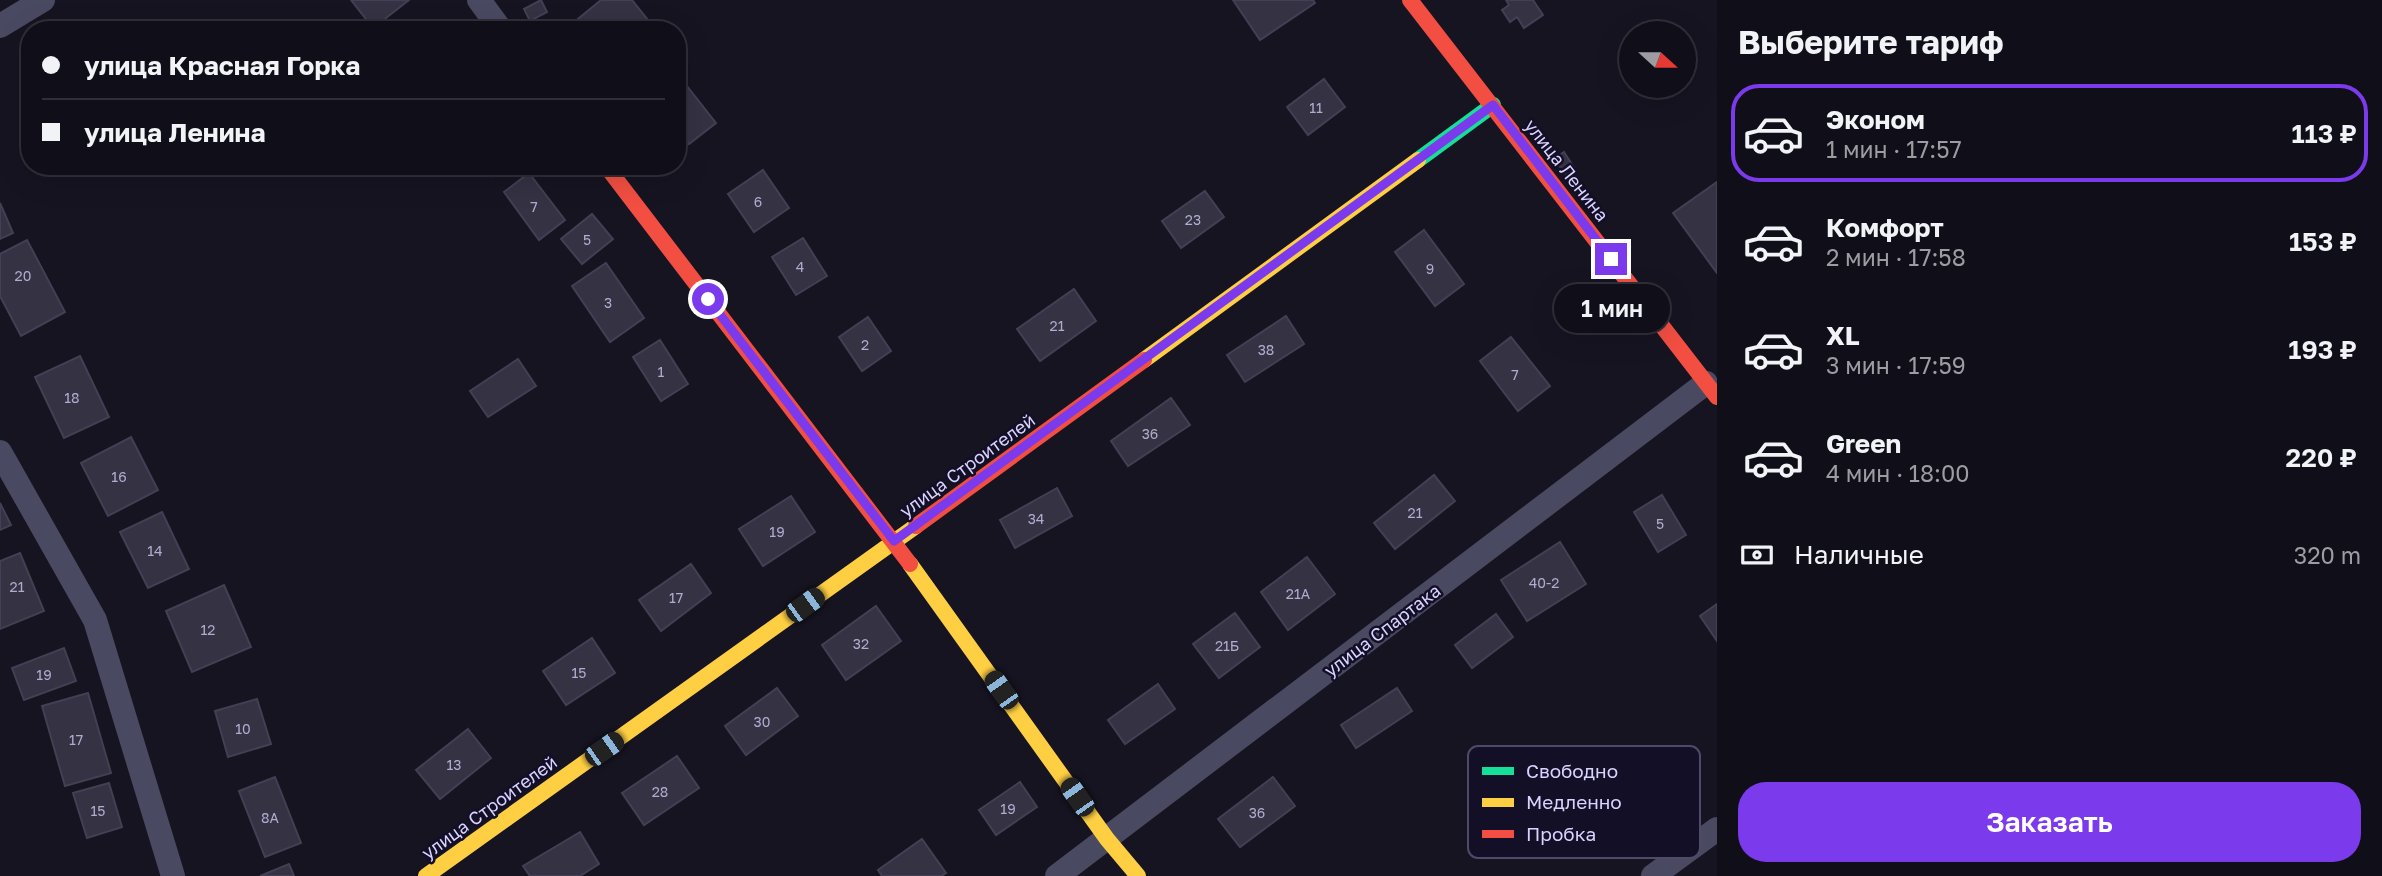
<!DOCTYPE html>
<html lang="ru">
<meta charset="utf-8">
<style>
body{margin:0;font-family:"Golos Text",sans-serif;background:#1e1d26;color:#f1f3f6;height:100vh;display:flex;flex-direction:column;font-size:26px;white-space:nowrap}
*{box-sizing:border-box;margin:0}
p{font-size:23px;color:#9c9ca2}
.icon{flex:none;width:38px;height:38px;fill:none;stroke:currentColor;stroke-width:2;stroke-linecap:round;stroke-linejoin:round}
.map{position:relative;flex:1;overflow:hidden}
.details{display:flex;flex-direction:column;background:#100f19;width:665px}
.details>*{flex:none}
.hud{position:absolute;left:21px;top:21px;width:665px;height:154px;border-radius:28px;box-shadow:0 7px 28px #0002,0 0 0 2px #302f38;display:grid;align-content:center;height:154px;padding:0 21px;background:#100f19}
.needle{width:46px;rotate:111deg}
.fabs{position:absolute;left:1619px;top:21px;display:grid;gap:14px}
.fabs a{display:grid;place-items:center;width:77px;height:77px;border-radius:50%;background:#100f19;box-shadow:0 7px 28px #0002,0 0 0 2px #302f38;font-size:35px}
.end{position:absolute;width:32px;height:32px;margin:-16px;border:9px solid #7c3aed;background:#fff;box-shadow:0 0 0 4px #fff}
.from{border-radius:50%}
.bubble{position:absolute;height:49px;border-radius:24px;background:#100f19;box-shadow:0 7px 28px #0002,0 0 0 2px #302f38;font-size:23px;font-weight:600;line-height:49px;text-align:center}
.car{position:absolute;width:21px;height:42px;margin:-21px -10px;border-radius:9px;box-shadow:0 0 5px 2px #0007;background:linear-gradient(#222 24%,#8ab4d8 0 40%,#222 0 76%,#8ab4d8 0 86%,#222 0)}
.hud b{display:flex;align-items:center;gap:24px;height:66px;font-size:26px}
.hud b+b{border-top:2px solid #302f38}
.hud i{width:18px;height:18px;background:#f1f3f6}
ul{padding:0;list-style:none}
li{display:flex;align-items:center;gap:21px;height:98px;margin:0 14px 10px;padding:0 7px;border:4px solid transparent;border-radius:28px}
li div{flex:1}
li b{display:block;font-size:26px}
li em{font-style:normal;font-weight:600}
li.current{border-color:#7c3aed}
li>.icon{width:63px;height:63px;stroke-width:1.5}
h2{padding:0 21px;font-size:32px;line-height:84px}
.pay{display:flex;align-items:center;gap:18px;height:77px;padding:0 21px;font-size:26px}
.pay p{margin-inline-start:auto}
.action{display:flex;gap:14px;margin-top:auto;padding:14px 21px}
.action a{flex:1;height:80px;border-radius:28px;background:#7c3aed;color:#fff;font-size:28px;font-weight:600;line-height:80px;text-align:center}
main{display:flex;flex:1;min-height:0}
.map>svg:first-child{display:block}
</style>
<main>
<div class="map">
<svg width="1717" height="876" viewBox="0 0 1717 876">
<rect width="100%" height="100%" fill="#161421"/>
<g fill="#343243" stroke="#433f54" stroke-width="2">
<path d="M351,0H409L373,28Z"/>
<path d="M541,0L547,12L530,21L524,9Z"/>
<path d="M601,0H632L656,30H587L578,19Z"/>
<path d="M1233,0H1313L1315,3L1260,40Z"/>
<path d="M1506,0H1533L1543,15L1524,28L1517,17L1510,22L1502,10L1509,5Z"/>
<path d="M1324,79L1345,107L1308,135L1287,107Z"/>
<path d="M687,86L716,123L689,144L677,128V93Z"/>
<path d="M1564,152L1575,169L1566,175L1554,159Z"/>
<path d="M485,166H505L492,176Z"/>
<path d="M763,170L789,208L754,232L728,194Z"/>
<path d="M529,173L565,220L539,240L504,192Z"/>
<path d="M1717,182V273L1673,213Z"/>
<path d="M1205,191L1224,217L1181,248L1162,221Z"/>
<path d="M0,203L13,233L0,239Z"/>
<path d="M592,214L613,239L582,264L561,239Z"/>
<path d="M1424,230L1464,284L1435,306L1395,252Z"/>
<path d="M803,238L827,276L796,295L772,257Z"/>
<path d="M27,240L65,312L21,336L0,296V254Z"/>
<path d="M606,263L644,318L610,342L572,286Z"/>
<path d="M1074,289L1096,321L1040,361L1017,329Z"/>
<path d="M1286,316L1304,344L1245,382L1227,355Z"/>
<path d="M868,317L891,351L862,371L839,337Z"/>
<path d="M1511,337L1550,386L1518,411L1480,361Z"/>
<path d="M660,340L688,384L661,401L633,357Z"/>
<path d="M80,356L109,417L64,438L35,377Z"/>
<path d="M518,359L536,386L488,417L470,391Z"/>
<path d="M1171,398L1190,425L1128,466L1111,441Z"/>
<path d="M131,437L158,490L108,516L81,463Z"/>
<path d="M1434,475L1455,501L1395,549L1374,523Z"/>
<path d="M1057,488L1072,516L1015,548L1000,520Z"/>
<path d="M1662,495L1686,535L1658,552L1634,512Z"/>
<path d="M791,496L815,532L763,566L739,529Z"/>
<path d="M0,503L11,525L0,530Z"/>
<path d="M162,512L189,569L148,588L120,532Z"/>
<path d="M1560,542L1586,584L1527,621L1501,580Z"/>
<path d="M20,553L44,611L0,629V561Z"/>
<path d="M1307,557L1335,594L1288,630L1261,592Z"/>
<path d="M691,564L711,593L661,631L639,600Z"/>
<path d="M224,585L251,647L192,672L166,611Z"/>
<path d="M1717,604V641L1700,616Z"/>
<path d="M876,606L901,641L846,680L822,645Z"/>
<path d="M1235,613L1260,647L1219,678L1193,644Z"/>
<path d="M1496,614L1513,637L1472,668L1455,645Z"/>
<path d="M592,638L615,673L566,705L543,671Z"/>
<path d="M64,648L76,681L24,700L12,668Z"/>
<path d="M1158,684L1175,709L1125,744L1108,720Z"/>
<path d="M777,688L798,716L746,755L725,726Z"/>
<path d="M1397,688L1412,711L1356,748L1341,725Z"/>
<path d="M88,693L111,773L65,786L42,706Z"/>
<path d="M257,699L271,744L228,757L215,711Z"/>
<path d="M468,729L491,758L440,799L416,770Z"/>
<path d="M677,756L699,788L644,825L622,793Z"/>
<path d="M275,777L301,843L265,857L239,791Z"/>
<path d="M1273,777L1295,806L1240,847L1218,819Z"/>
<path d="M1020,782L1037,807L996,835L979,810Z"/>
<path d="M109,783L122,827L87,838L73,793Z"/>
<path d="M580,832L599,864L580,876H530L523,866Z"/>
<path d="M922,839L946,873L941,876H882L878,870Z"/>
<path d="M289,864L294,876H260Z"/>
</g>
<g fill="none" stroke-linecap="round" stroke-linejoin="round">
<g stroke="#4a4962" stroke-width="24">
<path d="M479,0L501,30"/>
<path d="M0,26L43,0"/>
<path d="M0,452L95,620L173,876"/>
<path d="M1057,876L1706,383"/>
<path d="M1653,876L1717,829"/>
</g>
<path stroke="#16e098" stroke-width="16" d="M1418,160L1493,105"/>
<g stroke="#ffcf43" stroke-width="16">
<path d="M1144,360L1418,160"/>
<path d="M910,564L1107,839L1138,876"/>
<path d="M426,876L916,526"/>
</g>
<g stroke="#f24e42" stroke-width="16">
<path d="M1410,0L1717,397"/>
<path d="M606,166L910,564"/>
<path d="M916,526L1144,360"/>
</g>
</g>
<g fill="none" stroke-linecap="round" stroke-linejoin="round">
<path stroke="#7c3aed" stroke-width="9" d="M708,299L894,541L1493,105L1611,259"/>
</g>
<g text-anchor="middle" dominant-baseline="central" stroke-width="5" stroke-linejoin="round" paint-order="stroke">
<g font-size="14" fill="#b0acd0">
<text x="1316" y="107">11</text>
<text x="758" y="201">6</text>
<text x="534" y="206">7</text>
<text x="1193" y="219">23</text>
<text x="587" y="239">5</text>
<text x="800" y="266">4</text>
<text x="1430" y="268">9</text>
<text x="23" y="275">20</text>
<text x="608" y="302">3</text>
<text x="1057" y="325">21</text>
<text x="865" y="344">2</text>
<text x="1266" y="349">38</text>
<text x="661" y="371">1</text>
<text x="1515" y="374">7</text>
<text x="72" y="397">18</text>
<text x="1150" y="433">36</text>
<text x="119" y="476">16</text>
<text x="1415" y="512">21</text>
<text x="1036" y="518">34</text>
<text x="1660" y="523">5</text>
<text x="777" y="531">19</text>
<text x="155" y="550">14</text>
<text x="1544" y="582">40-2</text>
<text x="17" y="586">21</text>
<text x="1298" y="593">21А</text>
<text x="676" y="597">17</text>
<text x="208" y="629">12</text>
<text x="861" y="643">32</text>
<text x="1227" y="645">21Б</text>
<text x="579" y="672">15</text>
<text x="44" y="674">19</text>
<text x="762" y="721">30</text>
<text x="243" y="728">10</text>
<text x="76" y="739">17</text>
<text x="454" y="764">13</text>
<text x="660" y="791">28</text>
<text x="1008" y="808">19</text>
<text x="98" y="810">15</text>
<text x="1257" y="812">36</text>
<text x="270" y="817">8А</text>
</g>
<g font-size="18" fill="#d9d4ff" stroke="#130f26">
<text transform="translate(1567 170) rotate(52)">улица Ленина</text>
<text transform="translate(967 465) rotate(-36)">улица Строителей</text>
<text transform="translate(1382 630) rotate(-37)">улица Спартака</text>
<text transform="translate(489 807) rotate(-36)">улица Строителей</text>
</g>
</g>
<rect x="1468" y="746" width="232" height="112" rx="10" fill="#130f26" stroke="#4e4a67" stroke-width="2"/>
<rect x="1482" y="767" width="32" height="8" fill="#16e098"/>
<rect x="1482" y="798" width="32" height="9" fill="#ffcf43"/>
<rect x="1482" y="830" width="32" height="8" fill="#f24e42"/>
<g font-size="19" fill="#d9d4ff">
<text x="1526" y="778">Свободно</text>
<text x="1526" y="809">Медленно</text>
<text x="1526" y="841">Пробка</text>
</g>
</svg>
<div class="fabs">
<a><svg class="needle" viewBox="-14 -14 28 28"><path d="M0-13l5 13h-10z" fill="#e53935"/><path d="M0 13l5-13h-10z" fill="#9c9ca2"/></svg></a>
</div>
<i class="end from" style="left:708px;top:299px"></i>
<i class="end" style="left:1611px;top:259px"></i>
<div class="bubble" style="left:1554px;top:284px;width:116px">1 мин</div>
<i class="car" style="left:805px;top:605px;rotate:54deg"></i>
<i class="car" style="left:1001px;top:690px;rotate:325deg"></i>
<i class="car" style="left:604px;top:749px;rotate:55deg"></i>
<i class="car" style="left:1077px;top:797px;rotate:325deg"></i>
<div class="hud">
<b><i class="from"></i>улица Красная Горка</b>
<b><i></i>улица Ленина</b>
</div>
</div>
<section class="details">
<h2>Выберите тариф</h2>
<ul>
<li class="current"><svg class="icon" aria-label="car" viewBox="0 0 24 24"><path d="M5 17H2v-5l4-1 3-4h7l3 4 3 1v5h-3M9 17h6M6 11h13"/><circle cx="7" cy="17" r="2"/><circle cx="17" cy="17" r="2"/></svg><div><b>Эконом</b><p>1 мин · 17:57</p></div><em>113 ₽</em></li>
<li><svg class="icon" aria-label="car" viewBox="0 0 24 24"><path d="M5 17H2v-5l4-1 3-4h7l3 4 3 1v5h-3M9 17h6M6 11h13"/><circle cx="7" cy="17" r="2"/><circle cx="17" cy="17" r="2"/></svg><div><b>Комфорт</b><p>2 мин · 17:58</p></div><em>153 ₽</em></li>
<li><svg class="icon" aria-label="car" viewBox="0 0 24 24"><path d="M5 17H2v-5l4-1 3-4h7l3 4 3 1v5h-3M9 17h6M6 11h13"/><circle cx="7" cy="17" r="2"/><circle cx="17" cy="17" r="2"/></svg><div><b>XL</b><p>3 мин · 17:59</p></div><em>193 ₽</em></li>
<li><svg class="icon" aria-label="car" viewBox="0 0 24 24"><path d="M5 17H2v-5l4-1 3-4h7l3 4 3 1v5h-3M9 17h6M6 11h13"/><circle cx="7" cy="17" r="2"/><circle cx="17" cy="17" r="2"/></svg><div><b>Green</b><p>4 мин · 18:00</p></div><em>220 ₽</em></li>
</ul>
<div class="pay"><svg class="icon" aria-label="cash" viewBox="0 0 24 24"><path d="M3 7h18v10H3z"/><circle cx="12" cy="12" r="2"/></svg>Наличные<p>320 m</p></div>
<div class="action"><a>Заказать</a></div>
</section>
</main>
